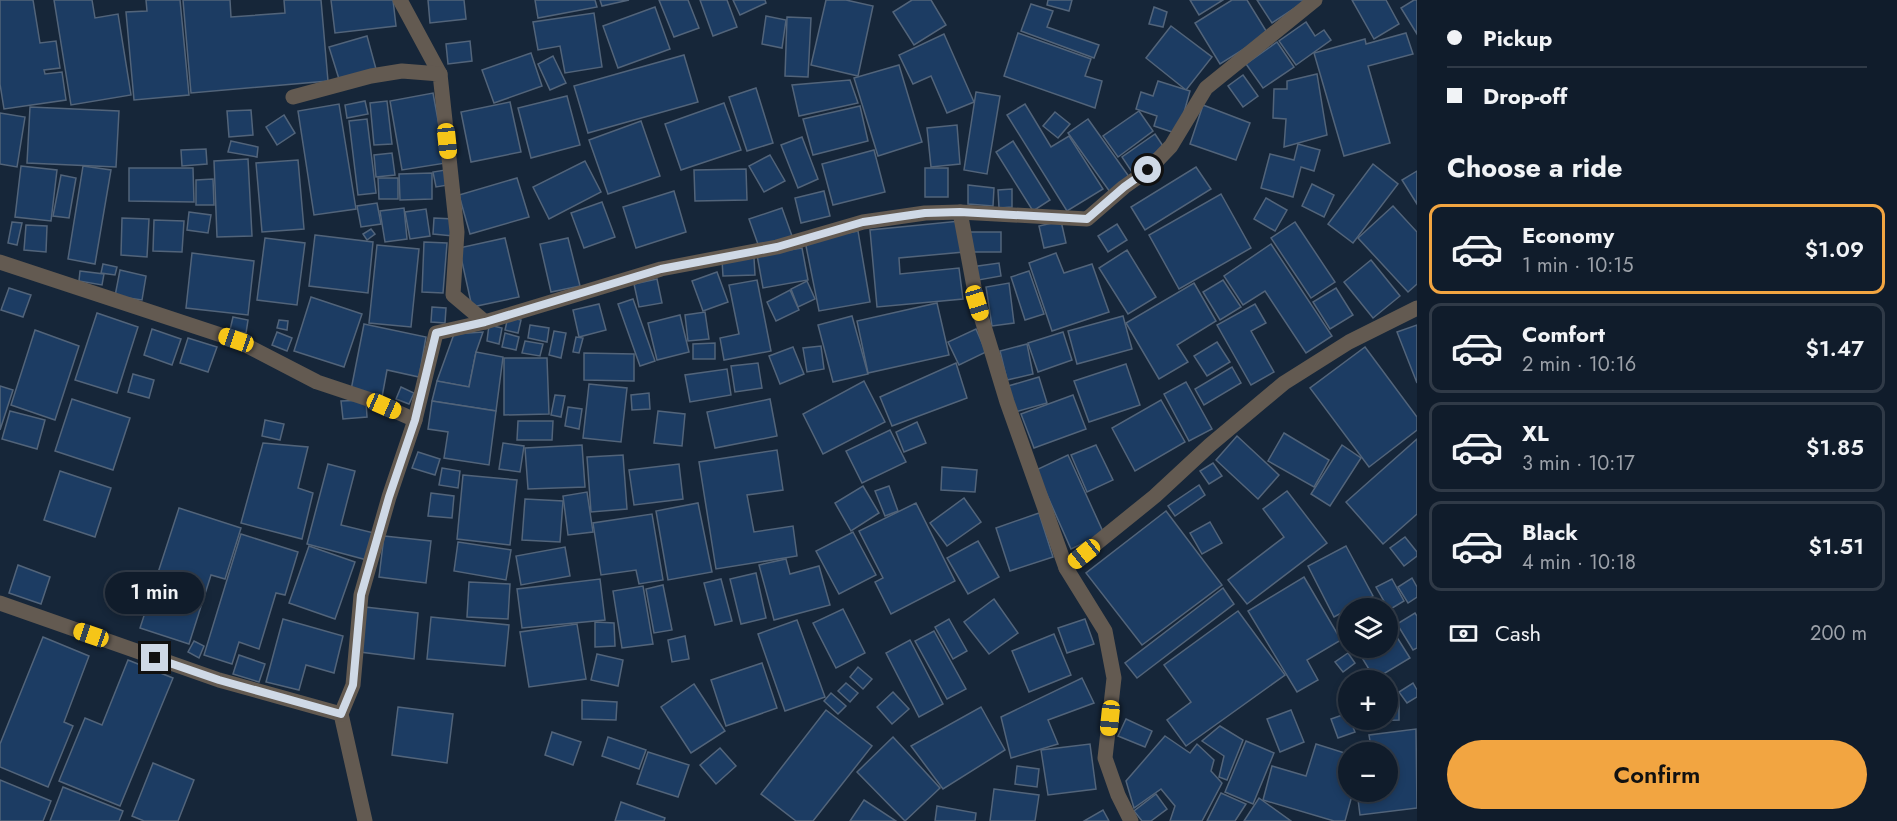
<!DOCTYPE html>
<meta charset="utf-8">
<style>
body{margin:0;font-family:Jost,sans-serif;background:#1e2937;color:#f1f3f6;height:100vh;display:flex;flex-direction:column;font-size:22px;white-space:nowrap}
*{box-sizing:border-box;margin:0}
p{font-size:20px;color:#9ca1a9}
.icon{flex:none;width:33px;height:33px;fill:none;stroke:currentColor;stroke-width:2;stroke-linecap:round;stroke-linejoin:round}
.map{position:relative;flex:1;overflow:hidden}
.sheet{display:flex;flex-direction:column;background:#101c2b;width:480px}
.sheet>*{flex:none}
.banner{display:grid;align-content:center;height:132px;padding:0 30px;background:#101c2b}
.fabs{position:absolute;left:1338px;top:598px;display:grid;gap:12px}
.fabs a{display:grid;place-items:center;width:60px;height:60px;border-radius:50%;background:#101c2b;box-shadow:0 3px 9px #0003,0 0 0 2px #303a47;font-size:30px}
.end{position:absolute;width:27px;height:27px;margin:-14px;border:8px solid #cfd9e6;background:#111;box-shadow:0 0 0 3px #111}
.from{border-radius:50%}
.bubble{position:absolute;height:42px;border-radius:21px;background:#101c2b;box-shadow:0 3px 9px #0003,0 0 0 2px #303a47;font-size:20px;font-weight:600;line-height:42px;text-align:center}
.car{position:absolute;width:18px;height:36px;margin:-18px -9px;border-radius:8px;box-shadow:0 0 4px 2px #0007;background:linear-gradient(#f5c518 24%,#345 0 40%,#f5c518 0 76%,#345 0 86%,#f5c518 0)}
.banner b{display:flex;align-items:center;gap:21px;height:57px;font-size:22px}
.banner b+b{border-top:2px solid #303a47}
.banner i{width:15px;height:15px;background:#f1f3f6}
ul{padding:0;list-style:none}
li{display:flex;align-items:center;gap:18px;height:90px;margin:0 12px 9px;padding:0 18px;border:3px solid #303a47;border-radius:12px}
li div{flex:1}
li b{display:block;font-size:22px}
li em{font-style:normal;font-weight:600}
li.current{border-color:#f2a541}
li>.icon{width:54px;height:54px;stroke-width:1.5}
h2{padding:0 30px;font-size:27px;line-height:72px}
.pay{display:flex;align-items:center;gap:15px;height:66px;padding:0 30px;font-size:22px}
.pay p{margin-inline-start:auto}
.primary-button{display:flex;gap:12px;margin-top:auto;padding:12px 30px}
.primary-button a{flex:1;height:69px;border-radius:36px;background:#f2a541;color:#111;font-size:24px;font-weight:600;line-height:69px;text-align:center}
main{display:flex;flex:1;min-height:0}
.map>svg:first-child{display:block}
</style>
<main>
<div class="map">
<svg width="1417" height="821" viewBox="0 0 1417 821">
<rect width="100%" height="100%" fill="#162639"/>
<g fill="#1c3c63" stroke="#52647a" stroke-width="1.5">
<path d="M0,0H33L40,43L56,41L60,68L44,70L45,74L62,72L66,100L4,109L0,84Z"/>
<path d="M54,0H92L95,18L118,14L131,95L71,105Z"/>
<path d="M146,0H180L189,95L134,100L126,12L147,11Z"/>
<path d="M183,0H230L231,17L285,13L284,0H321L328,81L191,93Z"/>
<path d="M331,0H393L396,26L335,33Z"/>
<path d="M428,0H464L466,19L430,23Z"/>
<path d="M535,0H595L597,7L538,18Z"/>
<path d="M600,0H629L602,6Z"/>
<path d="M659,0H688L699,28L674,37Z"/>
<path d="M700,0H727L737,27L713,36Z"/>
<path d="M733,0H765L766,3L740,15Z"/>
<path d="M826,0H846L873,6L858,76L811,65Z"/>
<path d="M912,0H931L946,25L914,45L893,12Z"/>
<path d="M1048,0H1072L1069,11L1047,5Z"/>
<path d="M1190,0H1223L1199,15Z"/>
<path d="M1232,0H1247L1268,34L1220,64L1195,23Z"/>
<path d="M1257,0H1307L1272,23Z"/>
<path d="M1352,0H1386L1399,24L1374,39Z"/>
<path d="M1414,0H1417V34L1401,8Z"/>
<path d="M1031,4L1053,11L1047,27L1099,45L1094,58L1021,31Z"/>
<path d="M655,7L670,49L618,68L603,26Z"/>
<path d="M1154,7L1167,12L1163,27L1149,24Z"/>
<path d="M594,13L602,67L565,73L560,46L538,50L533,22Z"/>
<path d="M766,16L786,20L782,48L762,44Z"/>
<path d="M787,17L811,18L808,77L785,76Z"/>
<path d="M1306,22L1315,36L1324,30L1331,40L1296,65L1279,41Z"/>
<path d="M1171,26L1212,57L1186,90L1146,58Z"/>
<path d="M1018,33L1091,59L1085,76L1102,81L1095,108L1004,76Z"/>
<path d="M1406,33L1413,54L1368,66L1390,143L1344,156L1314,53L1365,39L1366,44Z"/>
<path d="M944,34L974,102L947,113L931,76L913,84L899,55Z"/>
<path d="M367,36L376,69L339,79L329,47Z"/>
<path d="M470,41L472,61L448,64L446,44Z"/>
<path d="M1277,42L1294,67L1263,88L1246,64Z"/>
<path d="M531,53L542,86L494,103L482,70Z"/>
<path d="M684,55L698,102L588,133L574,86Z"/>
<path d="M553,56L566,83L550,90L538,64Z"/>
<path d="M899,65L922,142L878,156L854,78Z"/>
<path d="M1317,74L1327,135L1284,147L1286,119L1273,118L1274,89H1287V81Z"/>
<path d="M1243,75L1258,96L1243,107L1228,86Z"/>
<path d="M850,80L858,103L799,116L792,85Z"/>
<path d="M1158,81L1190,91L1178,134L1154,126L1157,116L1136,109L1141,92L1153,96Z"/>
<path d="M756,88L773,143L747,151L729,97Z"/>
<path d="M976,92L1000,96L987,174L964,170Z"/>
<path d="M433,93L446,163L402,170L390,101Z"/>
<path d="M567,96L580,145L531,158L518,108Z"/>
<path d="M365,101L368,114L347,118L345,105Z"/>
<path d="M387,101L392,144L374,145L370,103Z"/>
<path d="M510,102L521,152L471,162L461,112Z"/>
<path d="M724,103L741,150L681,170L665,124Z"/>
<path d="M339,104L356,209L314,215L298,111Z"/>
<path d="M1025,104L1051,147L1069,136L1103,189L1067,211L1007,115Z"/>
<path d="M1203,105L1250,123L1236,160L1190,144Z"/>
<path d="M860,106L868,141L813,155L803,119Z"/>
<path d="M30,107L119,111L116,167L27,163Z"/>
<path d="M251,110L253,135L229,137L227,111Z"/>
<path d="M1139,111L1153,131L1118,157L1103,136Z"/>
<path d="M1055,112L1070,124L1058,138L1043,126Z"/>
<path d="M0,113L25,117L17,167L0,164Z"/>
<path d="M284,115L295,133L277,145L266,127Z"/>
<path d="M367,119L376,193L358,195L349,121Z"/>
<path d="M1088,119L1130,178L1110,192L1068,133Z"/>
<path d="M641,121L660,176L608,194L589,140Z"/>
<path d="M957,125L960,164L931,167L927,128Z"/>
<path d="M1155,134L1165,149L1132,172L1122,157Z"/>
<path d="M802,137L818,179L798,188L781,145Z"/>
<path d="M231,141L258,147L257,157L228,152Z"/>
<path d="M1013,141L1050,200L1033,211L996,152Z"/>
<path d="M1298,144L1320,150L1314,171L1301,167L1293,197L1261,188L1270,154L1294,160Z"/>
<path d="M206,149L207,164L182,166L181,150Z"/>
<path d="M874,150L885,192L833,205L822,164Z"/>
<path d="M392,153L395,175L376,177L374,155Z"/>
<path d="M770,155L785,181L764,192L749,166Z"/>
<path d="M248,159L252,236L217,237L214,161Z"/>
<path d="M298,160L304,229L262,232L256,163Z"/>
<path d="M585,161L601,192L549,219L533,187Z"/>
<path d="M1373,164L1398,184L1353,243L1328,224Z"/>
<path d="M21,166L57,170L51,221L15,217Z"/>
<path d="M83,166L111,170L95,264L68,259Z"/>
<path d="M1196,167L1211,189L1145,230L1131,207Z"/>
<path d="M129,168H193L194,202L129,201Z"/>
<rect x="925" y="168" width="23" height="29"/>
<path d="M746,169L747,200L695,201L694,170Z"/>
<path d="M445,170L448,185L436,187L433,172Z"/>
<path d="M1417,171V204L1402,180Z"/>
<path d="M432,173V199L400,200L399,174Z"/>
<path d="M61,175L76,178L69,218L53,216Z"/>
<path d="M378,178H398V199H379Z"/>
<path d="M517,178L529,217L470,234L459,195Z"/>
<path d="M213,179L214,205H196V180Z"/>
<path d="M1312,184L1334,195L1324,217L1302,206Z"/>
<path d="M968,185L994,188L993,206L968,204Z"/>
<path d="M1012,189V207L999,208L998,190Z"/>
<path d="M674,191L686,232L636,248L623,207Z"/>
<path d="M824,191L830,216L801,223L795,198Z"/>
<path d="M1221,194L1251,248L1179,289L1149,235Z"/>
<path d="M1266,198L1287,210L1275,231L1254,219Z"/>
<path d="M602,202L615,237L584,248L571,213Z"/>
<path d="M377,203L381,224L361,227L357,206Z"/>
<path d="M1393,206L1417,232V284L1408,292L1358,238Z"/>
<path d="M404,208L407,239L385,242L380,211Z"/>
<path d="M782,208L792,236L759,247L749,219Z"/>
<path d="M426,209L430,236L410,239L405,212Z"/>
<path d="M189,212L211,215L208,233L187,230Z"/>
<path d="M122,218L149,219L147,257L121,255Z"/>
<path d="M434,218L454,219L453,236L433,234Z"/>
<path d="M154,220L184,221L182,252L153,251Z"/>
<path d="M960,221L964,252L899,258L900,274L959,268L963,299L877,307L870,230Z"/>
<path d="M1061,221L1066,243L1044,248L1039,226Z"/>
<path d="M12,222L22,223L17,245L8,243Z"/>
<path d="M1295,222L1335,282L1311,298L1271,238Z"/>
<path d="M1117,224L1127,240L1108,252L1098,236Z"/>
<path d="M26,225L47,226L46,252L24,250Z"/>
<path d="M371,229L375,234L367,240L363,234Z"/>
<path d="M858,231L870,302L819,311L805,241Z"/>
<rect x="969" y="232" width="32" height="20"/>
<path d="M315,235L373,242L368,293L309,286Z"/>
<path d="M265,238L305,243L297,305L257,300Z"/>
<path d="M505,238L519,297L472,307L459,248Z"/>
<path d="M568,238L580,286L551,292L540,244Z"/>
<path d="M424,242L447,243L443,293L422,292Z"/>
<path d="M1271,244L1332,336L1306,353L1265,291L1243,305L1224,276Z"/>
<path d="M377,245L419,249L411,327L369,323Z"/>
<path d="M802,248L808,280L763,288L757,255Z"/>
<path d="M1127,250L1156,297L1128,314L1099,268Z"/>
<path d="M192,253L254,261L248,315L186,308Z"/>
<path d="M1056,253L1064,273L1092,264L1109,312L1052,331L1029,263Z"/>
<path d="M754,258L755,275L723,276L722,260Z"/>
<path d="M1371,260L1400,296L1373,318L1344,282Z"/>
<path d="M999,263L1001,276L973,281L971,267Z"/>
<path d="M103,264L117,267L115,275L101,273Z"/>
<path d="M120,270L146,276L142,300L115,296Z"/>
<path d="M80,271L104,274L102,285L79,281Z"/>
<path d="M1029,271L1044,314L1025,320L1011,277Z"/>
<path d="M717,272L728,302L703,311L692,281Z"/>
<path d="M657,279L662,303L639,307L634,284Z"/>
<path d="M757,280L771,351L724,360L720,338L739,334L729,285Z"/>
<path d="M1223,280L1241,307L1220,320L1203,292Z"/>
<path d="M807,281L815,299L798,307L791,289Z"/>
<path d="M1009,283L1014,323L992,326L986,287Z"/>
<path d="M1194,283L1216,321L1177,345L1188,362L1159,379L1126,323Z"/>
<path d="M9,288L31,295L23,317L1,310Z"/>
<path d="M1336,288L1353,315L1330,329L1313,302Z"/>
<path d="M790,290L799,310L776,321L767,302Z"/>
<path d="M311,297L362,314L344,367L294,351Z"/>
<path d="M633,299L655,361L640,366L618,304Z"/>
<path d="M937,303L949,355L868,373L857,321Z"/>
<path d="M599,304L606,330L579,337L573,310Z"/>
<path d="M1255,304L1266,323L1251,331L1274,372L1251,385L1217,325Z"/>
<path d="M432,307L446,308L445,323L431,322Z"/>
<path d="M705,312L709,339L688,341L685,315Z"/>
<path d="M97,313L138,327L117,393L75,380Z"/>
<path d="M680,315L689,352L657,360L648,323Z"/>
<path d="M852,316L868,374L833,382L818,325Z"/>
<path d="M1123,316L1132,349L1077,364L1068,331Z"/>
<path d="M233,317L248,320L246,333L230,330Z"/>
<path d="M508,317L521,320L518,333L505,330Z"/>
<path d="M279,320L288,321L287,330L277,328Z"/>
<path d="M364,324L426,337L419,377L387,370L382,397L351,390Z"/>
<path d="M489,325L502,328L499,344L487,341Z"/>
<path d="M530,325L549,328L547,342L528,338Z"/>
<path d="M1417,325V383L1397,332Z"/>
<path d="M152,329L181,339L172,365L144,355Z"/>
<path d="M976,329L986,352L959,365L948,342Z"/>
<path d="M35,330L79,346L55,420L11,405Z"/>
<path d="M554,331L566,333L561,358L549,355Z"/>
<path d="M277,332L292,338L287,351L272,345Z"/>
<path d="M483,332L476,352L469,387L437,381L454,334Z"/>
<path d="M1063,332L1072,360L1038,372L1028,343Z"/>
<path d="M505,333L519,337L516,350L502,347Z"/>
<path d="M576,337L583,338L579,353L573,352Z"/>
<path d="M188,338L217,347L208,372L180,363Z"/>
<path d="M525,341L543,344L540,356L522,353Z"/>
<path d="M1217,342L1230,362L1207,376L1194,356Z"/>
<path d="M715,343V359H693V344Z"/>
<path d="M1027,344L1033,374L1007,380L1000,351Z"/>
<path d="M821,346L824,369L807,372L803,348Z"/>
<path d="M793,347L804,374L780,384L769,356Z"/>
<path d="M1365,347L1417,417V430L1369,467L1310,388Z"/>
<path d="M476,352L503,357L496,411L432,401L437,381L469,387Z"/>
<path d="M584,353L634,354V381L584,380Z"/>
<path d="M504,358H547L549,414L504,415Z"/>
<path d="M758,363L762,388L735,392L731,366Z"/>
<path d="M956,363L967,398L892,426L880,397Z"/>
<path d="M1126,364L1140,405L1089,422L1074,381Z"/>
<path d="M1232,367L1241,383L1204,405L1195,389Z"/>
<path d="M727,369L731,395L690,402L685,375Z"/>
<path d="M133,374L154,380L149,398L128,392Z"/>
<path d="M1039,377L1047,403L1015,412L1008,386Z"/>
<path d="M864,381L885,422L823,454L803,414Z"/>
<path d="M1186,382L1212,429L1189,441L1164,394Z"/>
<path d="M589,384L627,388L621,442L583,438Z"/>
<path d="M0,386L13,390L0,430Z"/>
<path d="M401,387L414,393L409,404L396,399Z"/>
<path d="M649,393L650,409L632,410L631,395Z"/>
<path d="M555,395L565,396L561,417L551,415Z"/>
<path d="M1073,395L1086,429L1034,448L1021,414Z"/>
<path d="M72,399L130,418L113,470L55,451Z"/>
<path d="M770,399L777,436L715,448L707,412Z"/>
<path d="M366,400L367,417L343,419L341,401Z"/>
<path d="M1161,400L1185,442L1135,471L1112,428Z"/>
<path d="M432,401L496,411L489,465L444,458L448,432L428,429Z"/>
<path d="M568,407L582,409L579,429L565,426Z"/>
<path d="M10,411L45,420L37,449L2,439Z"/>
<path d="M658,411L685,414L682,446L654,443Z"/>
<path d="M265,420L284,424L280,440L262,436Z"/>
<path d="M518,421H553L552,440H517Z"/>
<path d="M917,422L926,443L904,452L896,432Z"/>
<path d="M890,430L906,462L862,483L846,451Z"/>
<path d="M1284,433L1329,460L1314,487L1268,461Z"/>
<path d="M1237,436L1279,475L1258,499L1216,460Z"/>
<path d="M1417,439V514L1383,544L1346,502Z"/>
<path d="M263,443L308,447L298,488L313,493L302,539L241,523Z"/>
<path d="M503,443L524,446L520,472L499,469Z"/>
<path d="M582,445L585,487L528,489L525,448Z"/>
<path d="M1096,445L1113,480L1087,492L1071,455Z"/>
<path d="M1342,445L1361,458L1330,506L1311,494Z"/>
<path d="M777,450L783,490L747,495L754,532L793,526L797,556L716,569L699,462Z"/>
<path d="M418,452L440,459L435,475L412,468Z"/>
<path d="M623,455L627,509L591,512L587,457Z"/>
<path d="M1068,455L1104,534L1071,549L1036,470Z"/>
<path d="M1213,463L1222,476L1209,484L1200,471Z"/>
<path d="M328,464L355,471L341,525L374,533L367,560L307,544Z"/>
<path d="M679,464L683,499L634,505L629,470Z"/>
<path d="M942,467L977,470L975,492L941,490Z"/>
<path d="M442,468L460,471L458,488L439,485Z"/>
<path d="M60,471L111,488L95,537L44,520Z"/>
<path d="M463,475L517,480L510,545L457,539Z"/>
<path d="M1199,485L1205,495L1175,516L1168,506Z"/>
<path d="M863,486L879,513L851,531L835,503Z"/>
<path d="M889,486L898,511L885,516L875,491Z"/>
<path d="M1287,491L1327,543L1247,604L1228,580L1284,537L1263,509Z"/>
<path d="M587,492L593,532L568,535L563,496Z"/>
<path d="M431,493L454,496L452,518L428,516Z"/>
<path d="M964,498L981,522L947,546L930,523Z"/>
<path d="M525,499L563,501L560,542L522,540Z"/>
<path d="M698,503L712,572L668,580L656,511Z"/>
<path d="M916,503L955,581L891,614L875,582L883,578L859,531Z"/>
<path d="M179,508L241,528L225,579L211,575L189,644L140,628Z"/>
<path d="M1166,511L1222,585L1142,645L1086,573Z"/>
<path d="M1039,513L1053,557L1010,571L996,528Z"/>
<path d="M652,514L663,580L639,584L636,570L601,575L593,523Z"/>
<path d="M1210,522L1222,543L1202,554L1190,533Z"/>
<path d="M853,532L876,575L839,594L816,551Z"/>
<path d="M241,534L298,552L285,595L276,593L259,649L239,642L232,664L204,655Z"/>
<path d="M384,536L431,541L426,583L379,577Z"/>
<path d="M1405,537L1417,552V556L1404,566L1390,548Z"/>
<path d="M978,541L999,577L968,594L947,558Z"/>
<path d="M458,542L511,550L506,580L454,571Z"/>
<path d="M309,546L355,562L335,619L289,603Z"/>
<path d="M1346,546L1373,596L1334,617L1308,566Z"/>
<path d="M565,547L570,576L521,585L516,556Z"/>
<path d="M786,559L790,574L819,566L830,605L774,620L759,565Z"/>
<path d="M18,565L50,577L41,604L9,593Z"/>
<path d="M756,573L766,618L741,624L730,579Z"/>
<path d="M1304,577L1341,640L1307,660L1318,680L1297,692L1248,611Z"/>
<path d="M1412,578L1417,587V597L1408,603L1398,587Z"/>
<path d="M600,579L605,620L522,628L517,589Z"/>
<path d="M721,579L732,621L715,625L704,583Z"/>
<path d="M1392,579L1404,601L1389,610L1376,587Z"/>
<path d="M469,582L510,584L508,619L467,617Z"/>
<path d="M663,585L672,630L654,633L646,589Z"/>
<path d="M643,586L653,644L622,648L613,591Z"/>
<path d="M1223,588L1234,604L1137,678L1125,663Z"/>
<path d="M994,599L1018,633L989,654L964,622Z"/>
<path d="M1374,602L1379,609H1363Z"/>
<path d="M365,607L418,613L414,659L360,652Z"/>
<path d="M843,609L865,653L836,668L813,623Z"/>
<path d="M1238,611L1285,675L1186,746L1167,720L1191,702L1164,665Z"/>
<path d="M1415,613L1417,616V648L1413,650L1397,624Z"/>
<path d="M431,617L509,625L505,666L427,659Z"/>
<path d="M1348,618V637L1340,623Z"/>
<path d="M283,619L343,636L334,673L306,665L299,690L266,682Z"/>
<path d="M949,619L967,651L953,659L935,627Z"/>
<path d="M1085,619L1094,644L1067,653L1058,628Z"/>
<path d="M797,620L825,697L785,711L758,634Z"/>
<path d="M595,622L614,623L615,646L595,647Z"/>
<path d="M1388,623L1410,658L1375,679L1356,648H1388Z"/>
<path d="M577,624L586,679L529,687L520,632Z"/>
<path d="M934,631L966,689L947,699L915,641Z"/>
<path d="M1054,634L1071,675L1029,692L1012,651Z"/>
<path d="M685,636L689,659L672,662L668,640Z"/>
<path d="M43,637L89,656L64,722L73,726L48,787L0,767V744Z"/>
<path d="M910,640L943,704L919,717L886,653Z"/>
<path d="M194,641L204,646L199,658L188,652Z"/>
<path d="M1348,653L1355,663L1343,672L1335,662Z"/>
<path d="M597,654L623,660L618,686L591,680Z"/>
<path d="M239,655L265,664L259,682L233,674Z"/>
<path d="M128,660L173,678L120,806L59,781L85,718L102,725Z"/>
<path d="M762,663L777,708L726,726L711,680Z"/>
<path d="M858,667L872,679L863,689L850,677Z"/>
<path d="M1082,678L1094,703L1048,720L1058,744L1011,758L1001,717Z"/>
<path d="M846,683L858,693L850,702L838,691Z"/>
<path d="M1413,683L1417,690V697L1407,703L1399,692Z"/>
<path d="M694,684L725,731L691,753L661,707Z"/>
<path d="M893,692L909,709L892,724L877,707Z"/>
<path d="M831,693L846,706L838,714L824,701Z"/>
<path d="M582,700L617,702L616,720L582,719Z"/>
<path d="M1388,701H1399V720L1369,721L1388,720Z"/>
<path d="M398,707L453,714L447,763L392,755Z"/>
<path d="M981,707L1005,750L943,789L911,746Z"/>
<path d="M826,710L872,746L813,821H796L761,794Z"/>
<path d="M1291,710L1304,742L1280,752L1267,719Z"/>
<path d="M1348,713V720H1350L1355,732L1338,738L1331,719Z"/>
<path d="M1126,719L1152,731L1145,747L1118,736Z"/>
<path d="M1220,726L1243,740L1227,780L1219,777L1224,756L1202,741Z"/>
<path d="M1416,729L1417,808L1360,815L1357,792H1388V753H1372L1369,735Z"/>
<path d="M552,732L581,742L573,765L545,755Z"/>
<path d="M1165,736L1190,753L1197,744L1214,760L1211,771L1222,783L1202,821H1170L1175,806L1161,789L1134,808L1126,781Z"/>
<path d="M608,737L646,750L639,769L602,756Z"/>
<path d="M893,737L940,788L905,821L857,772Z"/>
<path d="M1246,741L1274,753L1253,804L1225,792Z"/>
<path d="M1090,744L1096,789L1048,795L1041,750Z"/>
<path d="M1316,744L1348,754V792H1353L1345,821H1334L1263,800L1272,766L1306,776Z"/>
<path d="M720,748L736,766L716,784L700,765Z"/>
<path d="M648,752L689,765L678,797L637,784Z"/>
<path d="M153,763L194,780L178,821H144L132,816Z"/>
<path d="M1017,766L1039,769L1037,787L1015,784Z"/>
<path d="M0,780L51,801L43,821H0Z"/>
<path d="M63,787L123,811L119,821H50Z"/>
<path d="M994,789L1039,795L1035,821H990Z"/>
<path d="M1221,793L1246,804L1235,821H1207Z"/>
<path d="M1156,794L1167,809L1151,821H1142L1134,811Z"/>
<path d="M1259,798L1291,821H1244Z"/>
<path d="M864,800L896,821H850Z"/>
<path d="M621,802L665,818L664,821H615Z"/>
<path d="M937,806L976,813L975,821H935Z"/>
<path d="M1103,810L1109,821H1084Z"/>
</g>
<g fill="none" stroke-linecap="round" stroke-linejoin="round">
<g stroke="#635a51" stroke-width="15">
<path d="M400,0L440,74"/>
<path d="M293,97L371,76L402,71L440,74L457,232L453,295L485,322L436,333L415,420L389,497L361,595L353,685L341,714L365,821"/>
<path d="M960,212L977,303L1007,402L1066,568"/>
<path d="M0,262L236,340L317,382L368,399L415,420"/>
<path d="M485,322L661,269L777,247L863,222L925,213L960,212L1087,219L1124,187L1148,170L1171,146L1206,88L1315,0"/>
<path d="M0,603L219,680L341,714"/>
<path d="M1131,821L1118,795L1105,758L1114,678L1105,631L1066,568L1155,496L1210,445L1284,383L1349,342L1417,308"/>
</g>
</g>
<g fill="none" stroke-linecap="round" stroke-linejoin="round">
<path stroke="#cfd9e6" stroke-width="8" d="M155,658L219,680L341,714L353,685L361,595L389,497L415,420L436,333L485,322L661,269L777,247L863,222L925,213L960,212L1087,219L1124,187L1148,170"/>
</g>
</svg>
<div class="fabs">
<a><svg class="icon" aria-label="layers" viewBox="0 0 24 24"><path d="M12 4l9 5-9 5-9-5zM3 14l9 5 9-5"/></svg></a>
<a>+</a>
<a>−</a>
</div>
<i class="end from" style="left:1148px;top:170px"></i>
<i class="end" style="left:155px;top:658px"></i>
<div class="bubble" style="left:105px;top:572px;width:99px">1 min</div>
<i class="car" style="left:447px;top:141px;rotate:174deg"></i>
<i class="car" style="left:977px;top:303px;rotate:163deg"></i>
<i class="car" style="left:236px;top:340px;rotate:289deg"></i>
<i class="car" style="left:384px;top:406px;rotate:114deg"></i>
<i class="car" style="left:1084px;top:554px;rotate:231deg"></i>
<i class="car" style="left:91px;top:635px;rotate:289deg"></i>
<i class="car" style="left:1110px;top:718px;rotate:186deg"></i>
</div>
<section class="sheet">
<div class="banner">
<b><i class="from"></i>Pickup</b>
<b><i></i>Drop-off</b>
</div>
<h2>Choose a ride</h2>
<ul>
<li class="current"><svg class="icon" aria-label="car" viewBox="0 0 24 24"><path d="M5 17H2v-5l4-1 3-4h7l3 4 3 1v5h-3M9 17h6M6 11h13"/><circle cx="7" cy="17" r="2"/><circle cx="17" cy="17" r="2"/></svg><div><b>Economy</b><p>1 min · 10:15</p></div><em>$1.09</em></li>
<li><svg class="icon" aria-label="car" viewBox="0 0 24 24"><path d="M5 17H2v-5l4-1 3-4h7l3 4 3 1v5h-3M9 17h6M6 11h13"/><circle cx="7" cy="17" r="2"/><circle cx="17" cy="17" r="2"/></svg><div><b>Comfort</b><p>2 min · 10:16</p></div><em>$1.47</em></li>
<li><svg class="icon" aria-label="car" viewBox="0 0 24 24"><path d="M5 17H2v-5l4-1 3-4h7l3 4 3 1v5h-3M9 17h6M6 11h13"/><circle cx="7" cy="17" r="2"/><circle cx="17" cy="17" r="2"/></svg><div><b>XL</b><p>3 min · 10:17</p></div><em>$1.85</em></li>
<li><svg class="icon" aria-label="car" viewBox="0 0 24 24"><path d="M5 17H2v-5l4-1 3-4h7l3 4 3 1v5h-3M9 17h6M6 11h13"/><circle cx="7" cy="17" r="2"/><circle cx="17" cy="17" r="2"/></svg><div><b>Black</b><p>4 min · 10:18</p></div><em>$1.51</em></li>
</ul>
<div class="pay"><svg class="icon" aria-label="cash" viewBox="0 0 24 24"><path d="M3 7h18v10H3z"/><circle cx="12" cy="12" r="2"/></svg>Cash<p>200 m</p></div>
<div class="primary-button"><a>Confirm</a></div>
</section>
</main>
